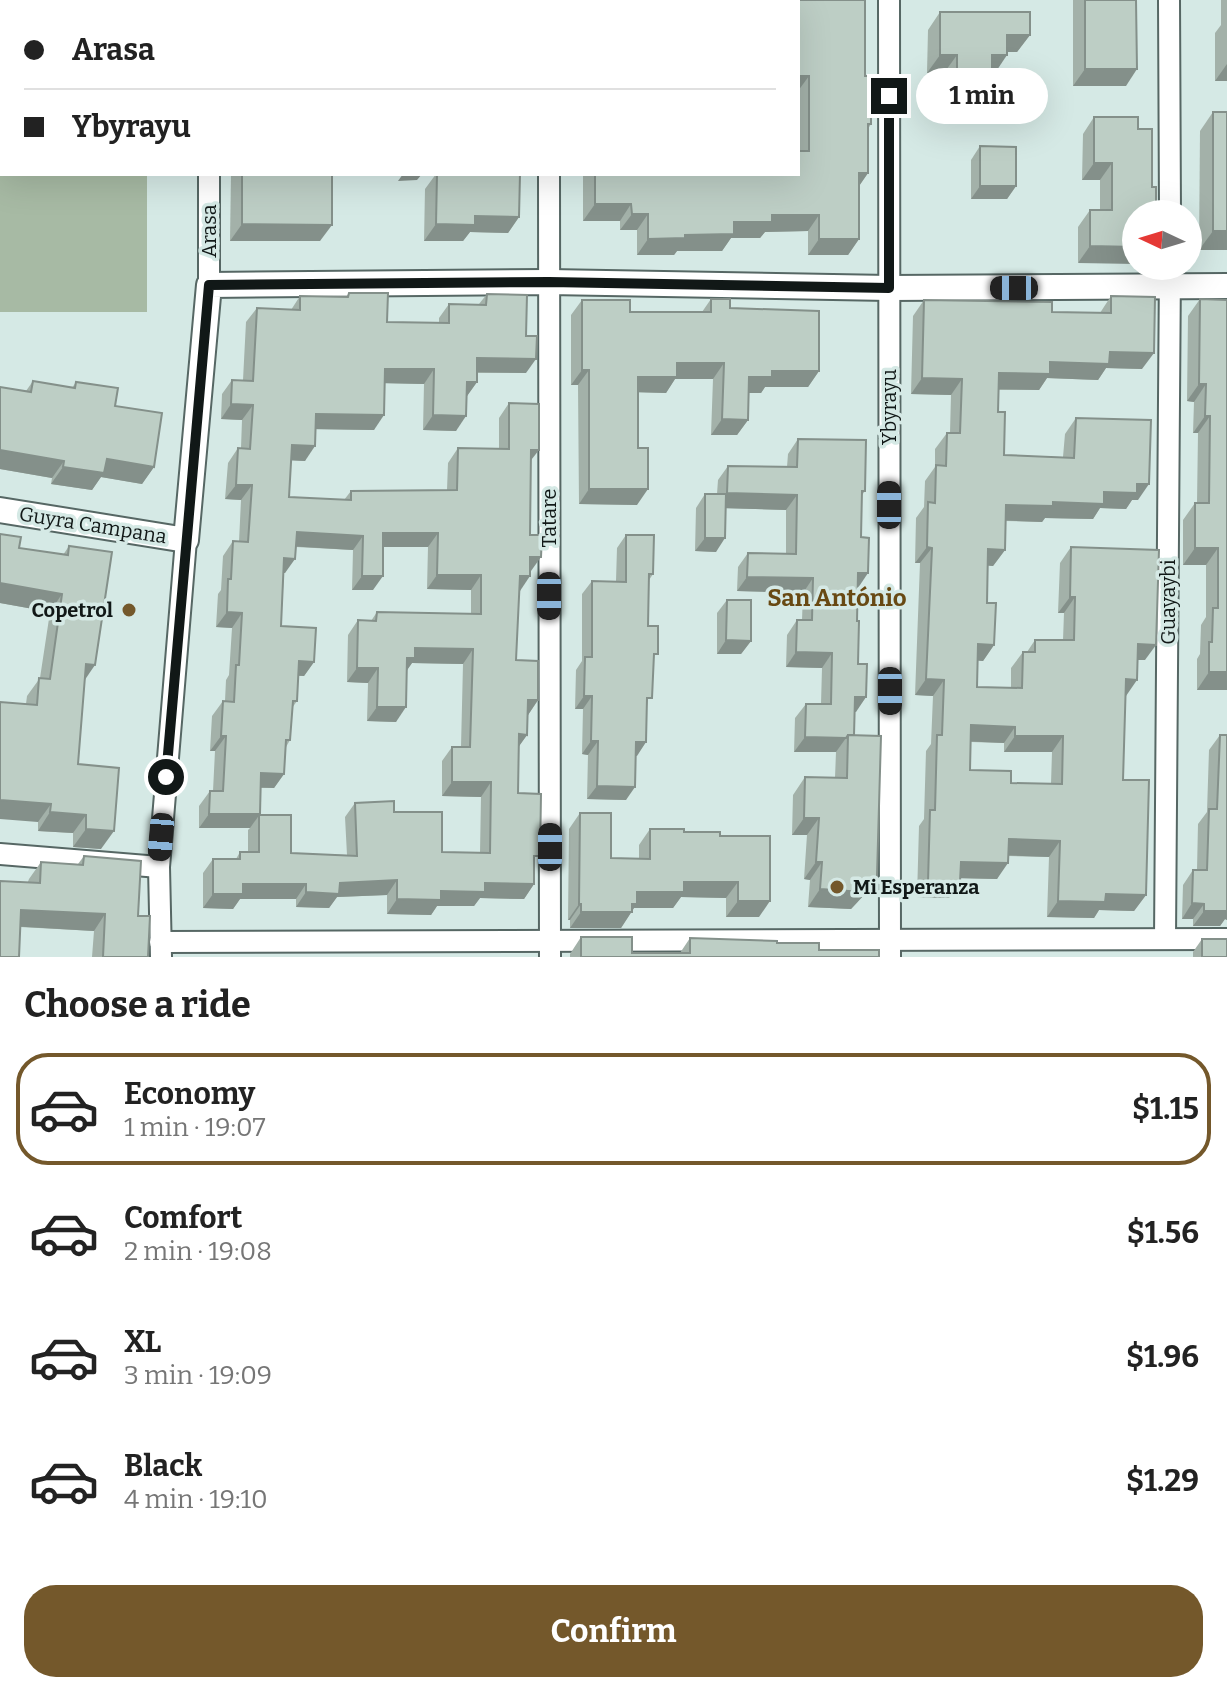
<!DOCTYPE html>
<meta charset="utf-8">
<style>
body{margin:0;font-family:Bitter,serif;background:#f2f2f2;color:#222;height:100vh;display:flex;flex-direction:column;font-size:30px;white-space:nowrap}
*{box-sizing:border-box;margin:0}
p{font-size:26px;color:#767676}
.icon{flex:none;width:44px;height:44px;fill:none;stroke:currentColor;stroke-width:2;stroke-linecap:round;stroke-linejoin:round}
.map{position:relative;height:957px;overflow:hidden}
.details{display:flex;flex-direction:column;background:#fff;flex:1}
.details>*{flex:none}
.top-card{position:absolute;left:0px;top:0px;width:800px;height:176px;box-shadow:0 8px 32px #0002;display:grid;align-content:center;height:176px;padding:0 24px;background:#fff}
.needle{width:52px;rotate:274deg}
.buttons{position:absolute;left:1122px;top:200px;display:grid;gap:16px}
.buttons a{display:grid;place-items:center;width:80px;height:80px;border-radius:50%;background:#fff;box-shadow:0 8px 32px #0002;font-size:40px}
.end{position:absolute;width:36px;height:36px;margin:-18px;border:10px solid #111817;background:#fff;box-shadow:0 0 0 4px #fff}
.from{border-radius:50%}
.bubble{position:absolute;height:56px;border-radius:28px;background:#fff;box-shadow:0 8px 32px #0002;font-size:26px;font-weight:700;line-height:56px;text-align:center}
.car{position:absolute;width:24px;height:48px;margin:-24px -12px;border-radius:10px;box-shadow:0 0 6px 2px #0007;background:linear-gradient(#222 24%,#8ab4d8 0 40%,#222 0 76%,#8ab4d8 0 86%,#222 0)}
.top-card b{display:flex;align-items:center;gap:28px;height:76px;font-size:30px}
.top-card b+b{border-top:2px solid #e0e0e0}
.top-card i{width:20px;height:20px;background:#222}
ul{padding:0;list-style:none}
li{display:flex;align-items:center;gap:24px;height:112px;margin:0 16px 12px;padding:0 8px;border:4px solid transparent;border-radius:32px}
li div{flex:1}
li b{display:block;font-size:30px}
li em{font-style:normal;font-weight:700}
li.selected{border-color:#74582b}
li>.icon{width:72px;height:72px;stroke-width:1.5}
h2{padding:0 24px;font-size:36px;line-height:96px}
.primary-button{display:flex;gap:16px;margin-top:auto;padding:16px 24px}
.primary-button a{flex:1;height:92px;border-radius:32px;background:#74582b;color:#fff;font-size:32px;font-weight:700;line-height:92px;text-align:center}
.map>svg:first-child{display:block}
</style>
<div class="map">
<svg width="1227" height="957" viewBox="0 0 1227 957">
<rect width="100%" height="100%" fill="#d5e9e5"/>
<path fill="#a7baa4" d="M0,167H2V174H147V312H0Z"/>
<g fill="none" stroke-linecap="round" stroke-linejoin="round">
<g stroke="#566764" stroke-width="24">
<g id="minor">
<path d="M207,0V2"/>
<path d="M549,0V2"/>
<path d="M889,0L890,957"/>
<path d="M1169,0L1170,214"/>
<path d="M209,174V285"/>
<path d="M549,174L550,957"/>
<path d="M0,854L159,867"/>
<path d="M1165,939L1170,266"/>
<path d="M160,942L1227,939"/>
<path d="M161,957L159,867L186,540"/>
</g>
</g>
<g stroke="#566764" stroke-width="28">
<path id="tertiary" d="M0,510L186,540L209,285L549,282L889,288L1227,286"/>
</g>
<use href="#minor" stroke="#fff" stroke-width="20"/>
<use href="#tertiary" stroke="#fff" stroke-width="24"/>
</g>
<g fill="#a3b1a9" fill-rule="evenodd">
<rect x="18" y="0" width="74" height="2"/>
<path d="M264,0H333L334,2H264Z"/>
<rect x="363" y="0" width="169" height="2"/>
<rect x="601" y="0" width="76" height="2"/>
<path d="M781,0H865V76L871,124L868,129V173L859,186V239L848,255H808V231L765,232L760,238H731L722,251H677L674,255H637V230H620V221H583V174H798V2H781Z"/>
<path d="M1073,0H1136L1126,86H1073Z"/>
<path d="M1221,0H1227V81H1215V33L1221,25Z"/>
<path d="M940,12L1030,35L1017,52H1007L995,73H992V94L980,112H944V73H927L928,30Z"/>
<path d="M1213,112H1227V250H1199L1200,131Z"/>
<path d="M1094,117L1138,129L1152,187L1078,263V227L1090,210H1100V180H1082L1083,134Z"/>
<path d="M980,146L1016,186L1007,199H971V160Z"/>
<path d="M231,174H332L320,241H230Z"/>
<path d="M436,174H520L519,217L508,233L470,232L463,241H424L425,189Z"/>
<path d="M349,293L387,322L439,323V318L449,304H479L487,294L526,373H477V382L467,396L456,431L423,430L424,384L385,383L374,430L316,429L305,461L291,460L289,497L344,500L351,491L447,490L448,463L458,448L499,449V418L509,403L531,460L530,535L531,571H530L519,591L516,660L538,700L528,715L527,735L519,746L518,793L534,865V884L524,899L480,898L474,906H437L431,915L387,914V895L337,897L329,908L296,907V899H240L233,909L203,908V873L213,859H236L240,852H248V830L250,828H199V806L210,791H213L215,751H210L212,716L223,701H225L226,680L229,675L232,628L216,627L218,594L221,590L223,556L233,541L239,542L241,500L225,499L228,463L238,448H241L242,420L221,419L222,394L232,380H243L246,322L257,308L291,310L300,296L346,297ZM296,547L353,550L352,590H373L383,547H428L427,589L471,590V614L377,612L371,621L358,620L348,635L347,682L368,683L367,721L396,722L407,670L412,663L463,664L461,747H452L442,761V796L481,797L480,853L442,852L394,812L355,803L345,817L347,855L291,853L259,815L261,788H274L284,774L286,747L290,740L292,708L297,701L298,676H304L314,662L281,626L284,573H285Z"/>
<path d="M1111,296L1142,369L1106,368L1098,380L1047,378L1039,390H999L998,412L1004,455L1063,457L1065,434L1076,418L1138,500H1132L1126,509L1100,508L1093,519L1045,518L1042,522L1005,521V550L993,566L988,565L987,603L994,645L983,661L978,660L977,687L1011,688V668L1023,652H1027L1035,640H1063L1064,613H1058L1060,563L1071,547L1145,660H1137L1125,696L1123,780L1146,895L1134,911L1099,910L1094,918L1047,917L1049,857L1008,856L997,879L961,878L949,898L917,897L919,826L924,819L926,751L931,744L933,696L915,695L920,563H915L916,518L924,507L925,481L935,467V449L947,433H950L951,395L911,394L913,316L924,300L1052,312L1100,313ZM971,742L1004,743V752H1052L1051,784L1011,783L970,770Z"/>
<path d="M711,299L730,308L819,371L808,387H765L761,393H749L748,420L737,435H711L713,379H675L666,393L638,392L637,505L579,504L578,385H571V315L582,300L630,312H702Z"/>
<path d="M1200,299L1227,300V690H1197V659L1200,654L1201,625L1206,617V565H1183V520L1195,503H1197L1198,433H1193L1194,402L1187,401L1188,316Z"/>
<path d="M33,381L72,388L76,382L115,406L154,467L142,484L101,477L92,490L51,484L52,478L0,469V387L26,391Z"/>
<path d="M798,439L865,491L862,495L857,621L858,664L866,697L855,712L854,735L877,876L865,894L851,909L808,907L810,880L804,879L807,835H792L793,795L805,777L835,778L836,752H794L795,718L806,704H821L822,668L786,667L787,635L797,620H802L803,593L737,591L738,567L748,553H786V510L726,508L716,552L695,551L696,508L705,494H717L718,480L728,466L787,467L788,454Z"/>
<path d="M0,534L19,548L63,555L69,546L85,680L78,764L101,849L73,847V833L38,831V822L26,704L27,696L40,678L50,612L0,603Z"/>
<path d="M626,535L653,574L649,580L648,626L654,659L647,706L646,742L636,756L626,800L587,799L588,755L582,754L583,709H575L576,670L582,661V594L592,581H616L617,548Z"/>
<path d="M727,600L751,641L741,654H717V613Z"/>
<path d="M1220,735H1227V920L1225,919L1220,926H1193V919H1182L1183,885L1193,870H1197L1198,824L1207,812L1209,750Z"/>
<path d="M580,813L611,858H639V845L650,829L720,836L759,917H726V898L681,897L673,908H634L621,928H570V920H568L569,829Z"/>
<path d="M84,856L138,916L148,957H92L94,931L20,927L0,957L29,879L41,862L78,864Z"/>
<path d="M581,937L632,953H680L690,938L777,943L819,950L879,957H570V954Z"/>
<path d="M1202,939L1227,957H1193V952Z"/>
</g>
<g fill="#84908a">
<path d="M1007,35H1030L1017,52H994Z"/>
<path d="M940,55H957L944,73H927Z"/>
<path d="M992,55H1007L995,73H980Z"/>
<path d="M1227,64V81H1215Z"/>
<path d="M1085,69H1137L1126,86H1073Z"/>
<path d="M798,76H809L798,91Z"/>
<path d="M957,94H992L980,112H944Z"/>
<rect x="0" y="140" width="2" height="25"/>
<path d="M1094,163H1112L1100,180H1082Z"/>
<path d="M859,173H868L857,189Z"/>
<path d="M403,174H422L417,180L398,181Z"/>
<path d="M980,186H1016L1007,199H971Z"/>
<path d="M595,204H631L620,221H583Z"/>
<path d="M632,214H648L637,230H620Z"/>
<path d="M772,215H819L808,231L765,232L760,238H731L722,251H677L674,255H637L648,239L685,235L734,222Z"/>
<path d="M475,216L519,217L508,233L470,232L463,241H424L436,224Z"/>
<path d="M242,224L332,225L320,241H230Z"/>
<path d="M1213,231H1227V250H1199Z"/>
<path d="M819,239H859L848,255H808Z"/>
<path d="M1090,246L1136,247V264L1078,263Z"/>
<path d="M1110,352L1154,353L1142,369L1106,368L1098,380L1047,378L1039,390L988,389L999,373L1050,362Z"/>
<path d="M477,358L536,359L526,373L467,372Z"/>
<path d="M677,363H724L713,379H675L666,393L627,392L638,377Z"/>
<path d="M385,369H434L424,384L375,383Z"/>
<path d="M582,370H589L578,385H571Z"/>
<path d="M772,371H819L808,387H765L761,393H738L749,377Z"/>
<path d="M922,378L962,379L951,395L911,394Z"/>
<path d="M467,382H477L467,396Z"/>
<path d="M1199,384H1206L1194,402L1187,401Z"/>
<path d="M231,404L253,405L242,420L221,419Z"/>
<path d="M316,414L384,415L374,430L306,429Z"/>
<path d="M433,415L466,416L456,431L423,430Z"/>
<path d="M1205,416H1210L1198,433H1193Z"/>
<path d="M722,419L748,420L737,435H711Z"/>
<path d="M292,445L315,446L305,461L282,460Z"/>
<path d="M0,450L64,461L52,478L0,469Z"/>
<path d="M531,450H539L528,464Z"/>
<path d="M107,459L154,467L142,484L101,477L92,490L51,484L63,467Z"/>
<path d="M1137,484H1149L1138,500H1132L1126,509L1100,508L1093,519L1045,518L1042,522L995,520L1006,505L1053,502L1104,492Z"/>
<path d="M236,485H252L241,500L225,499Z"/>
<path d="M589,489H648L637,505L579,504Z"/>
<path d="M727,493L797,495L786,510L717,508Z"/>
<path d="M297,532L363,536L353,550L287,546Z"/>
<path d="M383,533H438L428,547H373Z"/>
<path d="M705,538H725L716,552L695,551Z"/>
<path d="M927,547L932,548L920,563H915Z"/>
<path d="M1195,548H1218L1206,565H1183Z"/>
<path d="M988,549L1005,550L993,566L977,565Z"/>
<path d="M530,557H541L531,571H520Z"/>
<path d="M284,558L295,559L285,573H274Z"/>
<path d="M858,573H868L858,588Z"/>
<path d="M437,575H481L471,590L427,589Z"/>
<path d="M362,576H383L373,590H352Z"/>
<path d="M520,576H530L520,591H509Z"/>
<path d="M747,577L813,578L803,593L737,591Z"/>
<path d="M0,583L62,594L50,612L0,603Z"/>
<path d="M1070,597H1075L1064,613H1058Z"/>
<path d="M227,612L242,613L232,628L216,627Z"/>
<path d="M726,640L751,641L741,654H717Z"/>
<path d="M978,644L994,645L983,661L967,660Z"/>
<path d="M1138,644L1156,645L1145,660H1126Z"/>
<path d="M415,648L473,649L463,664L412,663L405,673H397Z"/>
<path d="M796,652L832,653L822,668L786,667Z"/>
<path d="M299,661L314,662L304,676L289,675Z"/>
<path d="M86,664L95,665L82,684Z"/>
<path d="M357,668H378L368,683L347,682Z"/>
<path d="M1209,672H1227V690H1197Z"/>
<path d="M926,679L944,680L933,696L915,695Z"/>
<path d="M1126,679L1137,680L1126,696Z"/>
<path d="M584,696H592L583,709H575Z"/>
<path d="M855,697H866L856,712L845,711Z"/>
<path d="M528,700H538L528,715Z"/>
<path d="M377,707H406L396,722L367,721Z"/>
<path d="M971,725L1015,727L1004,743L960,741Z"/>
<path d="M519,734L527,735L517,749Z"/>
<path d="M221,736H226L215,751H210Z"/>
<path d="M1015,736H1063L1052,752H1004Z"/>
<path d="M805,737L846,738L836,752H794Z"/>
<path d="M591,741H598L588,755L582,754Z"/>
<path d="M636,742H646L637,756L627,755Z"/>
<path d="M261,773L284,774L274,788L251,787Z"/>
<path d="M452,782H491L481,797L442,796Z"/>
<path d="M597,786L635,787L626,800L587,799Z"/>
<path d="M0,800L51,804L38,822L0,819Z"/>
<path d="M50,812L86,815L73,833L38,831Z"/>
<path d="M209,814H260L250,828H199Z"/>
<path d="M804,818H819L807,835H792Z"/>
<path d="M86,829L114,831L101,849L73,847Z"/>
<path d="M1009,839L1060,841L1049,857L998,855Z"/>
<path d="M816,862H822L810,880L804,879Z"/>
<path d="M961,862L1008,863L997,879L950,878Z"/>
<path d="M877,876L865,894L851,909L808,907L820,889Z"/>
<path d="M397,880L387,895L337,897L329,908L296,907L306,892L340,883Z"/>
<path d="M684,882H738L726,898L681,897L673,908H634L621,928H570L581,912L637,892Z"/>
<path d="M928,882H960L949,898L917,897Z"/>
<path d="M485,883L534,884L524,899L480,898L474,906H437L431,915L387,914L397,899Z"/>
<path d="M243,884H306L296,899H240L233,909L203,908L213,894Z"/>
<path d="M1106,894L1146,895L1134,911L1099,910L1094,918L1047,917L1058,901Z"/>
<path d="M738,901H770L759,917H726Z"/>
<path d="M1192,903L1204,904L1193,919H1182Z"/>
<path d="M579,904H581L570,920H568Z"/>
<path d="M21,910L105,914L94,931L9,926Z"/>
<path d="M1227,910V920L1225,919L1220,926H1193L1204,911Z"/>
</g>
<g fill="#bdcec5" stroke="#84908a" stroke-width="2" fill-rule="evenodd">
<rect x="35" y="0" width="57" height="2"/>
<path d="M276,0H333L334,2H276Z"/>
<rect x="375" y="0" width="157" height="2"/>
<rect x="613" y="0" width="64" height="2"/>
<path d="M792,0H865V76H871V124H868V173H859V239H819V215H772V222H734V234L685,235V238L648,239V214H632L631,204H595V174H798V151H809V76H798V2H792Z"/>
<path d="M1085,0H1136L1137,69H1085Z"/>
<path d="M940,12H1030V35H1007V55H992V94H957V55H940Z"/>
<path d="M0,38L2,39V140H0Z"/>
<rect x="1213" y="112" width="14" height="119"/>
<path d="M1094,117H1138V129H1152V187H1156V214H1136V247L1090,246V210H1112V163H1094Z"/>
<path d="M980,146L1016,147V186H980Z"/>
<path d="M242,174H332V225L242,224Z"/>
<path d="M437,174H520L519,217L475,216V225L436,224Z"/>
<path d="M349,293H388L387,322L449,323V304L486,305L487,294L527,295L526,336H537L536,359L477,358V382H467L466,416L433,415L434,369H385L384,415L316,414L315,446L292,445L289,497L351,500V491L457,490L458,448L509,449V403L539,404V450H531L530,535H542L541,557H530V576H520L516,660L538,661V700H528L527,735L519,734L518,793L541,794L540,856H534V884L485,883V892L441,891V900L397,899V880L340,883L339,894L306,892V884H243V894H213V859H240V852H259V815H291V853L357,856L355,803L394,801V812H442V852L490,853L491,782H452V747H470L473,649L415,648V658H407L406,707H377L378,668H357L358,620L376,621L377,612L481,614V575H437L438,533H383V576H362L363,536L297,532L295,559L284,558L281,626L316,628L314,662L299,661L297,701H293L290,740H286L284,774L261,773L260,814H209L210,791H223L226,736H221L223,701L234,702L236,665H239L242,613L227,612L228,579H231L233,541L248,542L252,485H236L238,448L250,449L253,405L231,404L232,380L253,381L257,308L300,310V296L348,297Z"/>
<path d="M1111,296L1155,297L1154,353L1110,352L1109,364L1050,362V374L999,373L998,412H1005L1004,455L1074,458L1076,418L1151,420L1149,484H1137V493L1104,492V504L1053,502V506L1006,505L1005,550L988,549L987,603H996L994,645L978,644L977,687L1022,688L1023,652H1035V640H1074L1075,597H1070L1071,547L1159,550L1156,645L1138,644L1137,680L1126,679L1123,780H1149L1146,895L1106,894L1105,902L1058,901L1060,841L1009,839L1008,863L961,862L960,882H928L930,810H935L937,735H942L944,680L926,679L932,548L927,547L928,502L935,503L936,465L946,466L947,433H960L962,379L922,378L924,300L1052,302V312L1111,313ZM971,725L1015,727V736H1063L1062,784L1011,783V771L970,770Z"/>
<path d="M711,299H730V308L819,311V371H772V377H749L748,420L722,419L724,363H677V377H638V448H648V489H589V370H582V300H630V312H711Z"/>
<path d="M1200,299L1227,300V672H1209V642H1212L1213,608H1218V548H1195V503H1209L1210,416H1205L1206,384H1199Z"/>
<path d="M33,381L75,388L76,382L118,388L115,406L162,413L154,467L107,459L104,473L63,467L64,461L0,450V387L31,392Z"/>
<path d="M798,439L866,440L865,491H862L861,537L869,538L868,573H858L857,621H859L858,664H867L866,697H855L854,735H848L846,738L805,737L806,704H831L832,653L796,652L797,620H812L813,578L747,577L748,553L796,554L797,495L727,493L728,466L797,467Z"/>
<path d="M705,494H726L725,538H705Z"/>
<path d="M0,534L21,537L19,548L68,555L69,546L112,552L95,665L86,664L78,764L119,768L114,831L86,829V815L50,812L51,804L0,800V702L37,705L39,678L50,679L62,594L0,583Z"/>
<path d="M626,535H654L653,574H649L648,626H658V654H654L652,698H647L646,742H636L635,787L597,786L598,741H591L592,696H584L585,657H592V581L626,582Z"/>
<path d="M727,600H751V641L726,640Z"/>
<path d="M848,735L881,736L877,876L863,892L820,889L822,862H816L819,818H804L805,777L847,778Z"/>
<path d="M1220,735H1227V911H1204V904L1192,903L1193,870H1207L1209,809H1217Z"/>
<path d="M580,813H611V858L650,859V829H684V832H720V836H770V901H738V882H684V892H637V904H632V912H581V904H579Z"/>
<path d="M84,856L141,861L138,916H150L148,957H103L105,914L21,910L19,957H0V881L40,883L41,862L83,865Z"/>
<path d="M581,937H632V953H690V938L777,941V943H819V950H879V957H581Z"/>
<rect x="1202" y="939" width="25" height="18"/>
</g>
<g fill="none" stroke-linecap="round" stroke-linejoin="round">
<path stroke="#111817" stroke-width="10" d="M166,777L209,285L549,282L889,288V96"/>
</g>
<g fill="#74582b" stroke="#d5e9e5" stroke-width="3">
<circle cx="129" cy="610" r="8"/>
<circle cx="837" cy="887" r="8"/>
</g>
<g text-anchor="middle" dominant-baseline="central" stroke-width="7" stroke-linejoin="round" paint-order="stroke">
<g font-size="20" fill="#111817" stroke="#d5e9e5">
<text transform="translate(209 231) rotate(-90)">Arasa</text>
<text transform="translate(889 407) rotate(-90)">Ybyrayu</text>
<text transform="translate(549 518) rotate(-90)">Tatare</text>
<text transform="translate(93 525) rotate(9)">Guyra Campana</text>
<text transform="translate(1168 602) rotate(-90)">Guayaybi</text>
</g>
<g font-size="20" font-weight="bold" fill="#111817" stroke="#d5e9e5" text-anchor="end">
<text x="113" y="610">Copetrol</text>
<text x="853" y="887" text-anchor="start">Mi Esperanza</text>
</g>
<g font-size="24" font-weight="bold" fill="#684913" stroke="#d5e9e5">
<text x="837" y="598">San António</text>
</g>
</g>
</svg>
<div class="buttons">
<a><svg class="needle" viewBox="-14 -14 28 28"><path d="M0-13l5 13h-10z" fill="#e53935"/><path d="M0 13l5-13h-10z" fill="#767676"/></svg></a>
</div>
<i class="end from" style="left:166px;top:777px"></i>
<i class="end" style="left:889px;top:96px"></i>
<div class="bubble" style="left:916px;top:68px;width:132px">1 min</div>
<i class="car" style="left:1014px;top:288px;rotate:270deg"></i>
<i class="car" style="left:889px;top:505px;rotate:0deg"></i>
<i class="car" style="left:549px;top:596px;rotate:180deg"></i>
<i class="car" style="left:890px;top:691px;rotate:180deg"></i>
<i class="car" style="left:161px;top:837px;rotate:185deg"></i>
<i class="car" style="left:550px;top:847px;rotate:0deg"></i>
<div class="top-card">
<b><i class="from"></i>Arasa</b>
<b><i></i>Ybyrayu</b>
</div>
</div>
<section class="details">
<h2>Choose a ride</h2>
<ul>
<li class="selected"><svg class="icon" aria-label="car" viewBox="0 0 24 24"><path d="M5 17H2v-5l4-1 3-4h7l3 4 3 1v5h-3M9 17h6M6 11h13"/><circle cx="7" cy="17" r="2"/><circle cx="17" cy="17" r="2"/></svg><div><b>Economy</b><p>1 min · 19:07</p></div><em>$1.15</em></li>
<li><svg class="icon" aria-label="car" viewBox="0 0 24 24"><path d="M5 17H2v-5l4-1 3-4h7l3 4 3 1v5h-3M9 17h6M6 11h13"/><circle cx="7" cy="17" r="2"/><circle cx="17" cy="17" r="2"/></svg><div><b>Comfort</b><p>2 min · 19:08</p></div><em>$1.56</em></li>
<li><svg class="icon" aria-label="car" viewBox="0 0 24 24"><path d="M5 17H2v-5l4-1 3-4h7l3 4 3 1v5h-3M9 17h6M6 11h13"/><circle cx="7" cy="17" r="2"/><circle cx="17" cy="17" r="2"/></svg><div><b>XL</b><p>3 min · 19:09</p></div><em>$1.96</em></li>
<li><svg class="icon" aria-label="car" viewBox="0 0 24 24"><path d="M5 17H2v-5l4-1 3-4h7l3 4 3 1v5h-3M9 17h6M6 11h13"/><circle cx="7" cy="17" r="2"/><circle cx="17" cy="17" r="2"/></svg><div><b>Black</b><p>4 min · 19:10</p></div><em>$1.29</em></li>
</ul>
<div class="primary-button"><a>Confirm</a></div>
</section>
